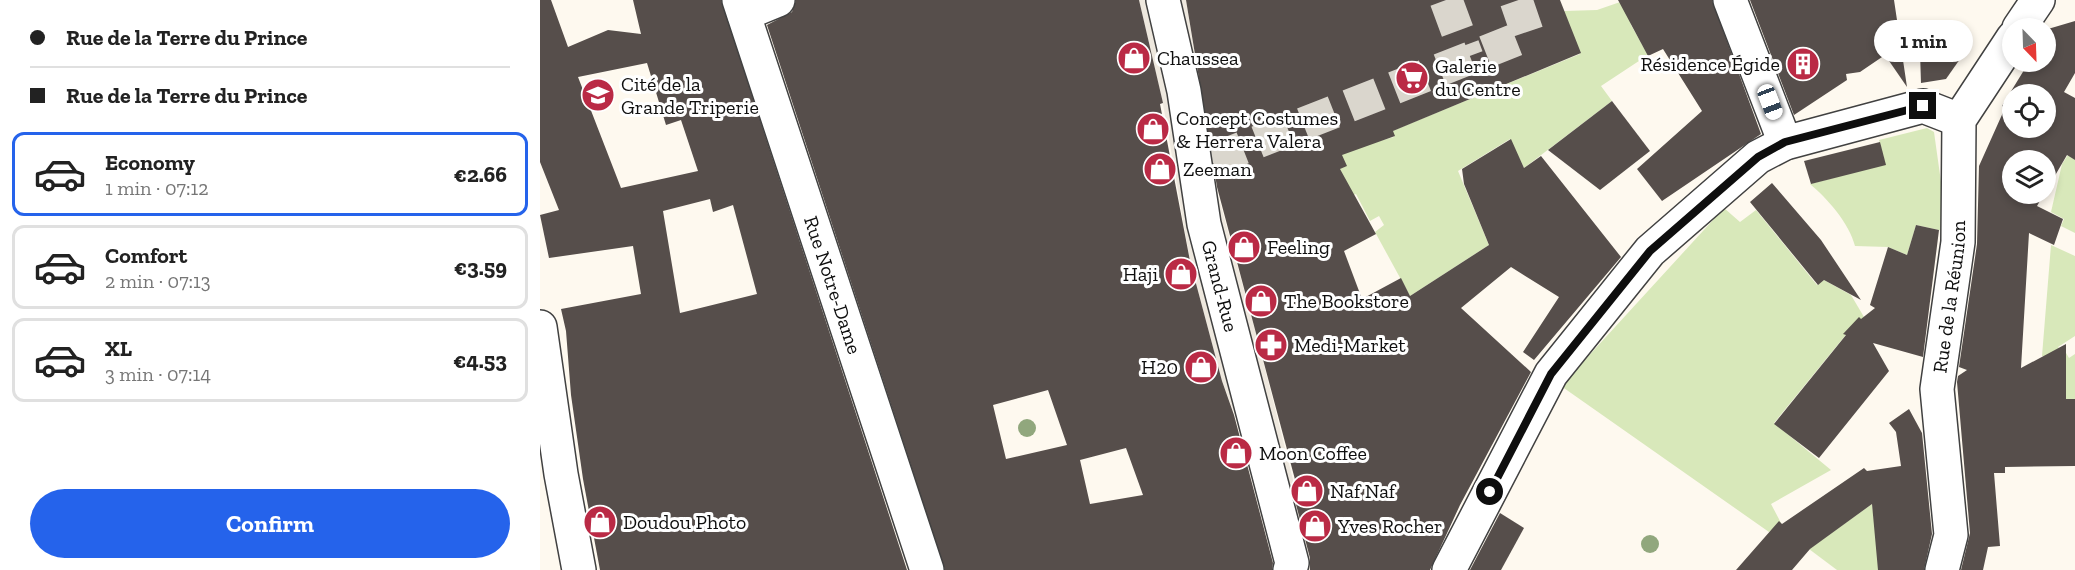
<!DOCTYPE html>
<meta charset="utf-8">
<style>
body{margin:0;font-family:"Zilla Slab",serif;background:#f2f2f2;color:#222;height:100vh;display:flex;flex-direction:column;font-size:22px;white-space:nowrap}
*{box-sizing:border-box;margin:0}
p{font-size:20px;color:#767676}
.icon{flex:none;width:33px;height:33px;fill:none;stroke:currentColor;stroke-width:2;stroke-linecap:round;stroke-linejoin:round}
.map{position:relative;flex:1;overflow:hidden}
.drawer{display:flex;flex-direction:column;background:#fff;width:540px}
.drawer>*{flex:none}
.hud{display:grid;align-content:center;height:132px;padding:0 30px;background:#fff}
.needle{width:39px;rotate:157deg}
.buttons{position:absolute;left:1462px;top:18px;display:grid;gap:12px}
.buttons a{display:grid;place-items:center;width:54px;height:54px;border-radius:50%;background:#fff;box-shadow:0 3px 9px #0003;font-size:30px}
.end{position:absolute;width:27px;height:27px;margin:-14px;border:8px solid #0e0e0e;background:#fff;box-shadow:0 0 0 3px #fff}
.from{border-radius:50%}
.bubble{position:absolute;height:42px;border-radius:21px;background:#fff;box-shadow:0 3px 9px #0003;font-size:20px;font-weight:700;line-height:42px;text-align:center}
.car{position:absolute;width:18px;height:36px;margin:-18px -9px;border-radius:8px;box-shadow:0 0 4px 2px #0007;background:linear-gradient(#fff 24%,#345 0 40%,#fff 0 76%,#345 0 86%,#fff 0)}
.hud b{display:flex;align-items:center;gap:21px;height:57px;font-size:22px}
.hud b+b{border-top:2px solid #e0e0e0}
.hud i{width:15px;height:15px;background:#222}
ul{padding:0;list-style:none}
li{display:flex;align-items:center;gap:18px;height:84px;margin:0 12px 9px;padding:0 18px;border:3px solid #e0e0e0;border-radius:12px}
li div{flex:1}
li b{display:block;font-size:22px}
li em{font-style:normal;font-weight:700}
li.current{border-color:#2563eb}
li>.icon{width:54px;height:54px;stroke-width:1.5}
.cta{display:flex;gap:12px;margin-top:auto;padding:12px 30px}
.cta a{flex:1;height:69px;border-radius:36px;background:#2563eb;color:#fff;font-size:24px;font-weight:700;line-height:69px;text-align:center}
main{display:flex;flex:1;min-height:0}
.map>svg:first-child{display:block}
</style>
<main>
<section class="drawer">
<div class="hud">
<b><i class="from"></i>Rue de la Terre du Prince</b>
<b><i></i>Rue de la Terre du Prince</b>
</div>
<ul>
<li class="current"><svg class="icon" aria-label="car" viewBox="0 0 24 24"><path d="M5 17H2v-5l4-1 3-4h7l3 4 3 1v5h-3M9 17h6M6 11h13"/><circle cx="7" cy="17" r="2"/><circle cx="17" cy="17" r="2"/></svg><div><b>Economy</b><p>1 min · 07:12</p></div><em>€2.66</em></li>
<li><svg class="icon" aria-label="car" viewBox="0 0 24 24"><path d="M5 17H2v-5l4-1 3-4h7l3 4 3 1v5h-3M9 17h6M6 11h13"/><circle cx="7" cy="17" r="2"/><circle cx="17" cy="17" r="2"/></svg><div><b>Comfort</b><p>2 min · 07:13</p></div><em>€3.59</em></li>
<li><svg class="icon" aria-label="car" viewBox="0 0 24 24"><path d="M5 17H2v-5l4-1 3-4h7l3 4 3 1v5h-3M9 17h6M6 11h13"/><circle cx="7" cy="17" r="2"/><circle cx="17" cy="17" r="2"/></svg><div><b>XL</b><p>3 min · 07:14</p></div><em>€4.53</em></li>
</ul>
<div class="cta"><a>Confirm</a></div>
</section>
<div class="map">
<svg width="1535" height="570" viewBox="0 0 1535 570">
<rect width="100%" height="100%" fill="#fef9ef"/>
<g fill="#d8e8ba">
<path d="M1086,0L1091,25L1108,55L1061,86L1072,101L984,168L970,139L918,171L949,245L870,296L835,232L844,225L839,216L830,221L816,194L804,199L776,180L806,166L800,152L854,137L852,131L1040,54L1024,11L1057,10Z"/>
<path d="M1387,128L1394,132L1408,232L1376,225L1367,255L1348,247L1315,246C1309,223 1288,199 1270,184L1345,164L1339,140Z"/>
<path d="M1528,155L1535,160V233L1521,226L1524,219L1511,212L1522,164Z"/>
<path d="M1184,208L1200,222L1216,210L1277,285L1284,280L1311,295L1324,317L1313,326L1234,423L1291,470L1231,504L1241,523L1229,532L1021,386Z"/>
<path d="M1511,245L1535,256V336L1518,347L1520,349L1522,346L1529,358L1535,354V399H1526L1510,356H1502Z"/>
<path d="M1332,504L1340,570H1297L1269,549Z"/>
</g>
<path fill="#eee8de" d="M599,0H646L678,195L718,341L770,547L785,570H732L734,565L730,543L705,442L682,381L650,261L623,104Z"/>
<g fill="#564e4b" fill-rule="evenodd">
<path d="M0,0H11L28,47L68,30L101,34L93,0H181L367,570H60L43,479L31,395L26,331L21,309L101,294L93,246L9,258L0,215L19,210L0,162ZM107,63L126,125L141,120L158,171L81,188L38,77ZM170,199L173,212L193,205L217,294L140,313L123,211Z"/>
<path d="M256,0H599L623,103L620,104L650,261L682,381L694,415L733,563L732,570H405L227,25L252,12ZM508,390L527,445L466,459L453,405ZM586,448L603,495L550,504L540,460Z"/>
<path d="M646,0H1020L1041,53L853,131L855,136L802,155L807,166L800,169L836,234L804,251L822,299L861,278L870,296L949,245L924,184L922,169L971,139L984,168L1001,156L1081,257L994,360L983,352L1019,297L971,267L921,308L991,372L920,505L890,570H770V558L752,489L757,487L677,187Z"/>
<path d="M1078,0H1172L1221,134L1122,201L1097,169L1162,111L1123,49L1108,56Z"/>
<path d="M1210,0H1354L1367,87L1345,55L1320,72L1306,74L1307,80L1254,115Z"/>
<path d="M1535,21V73L1524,92L1535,98V160L1527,155L1506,191V160H1473V194H1504L1497,206L1523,219L1514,245L1489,233L1481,368L1526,344V399H1535V466L1465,467V473H1454L1460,546L1448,547L1443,570H1421L1430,533L1417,382L1418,376L1427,370L1419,367L1437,244L1439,166L1465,108L1462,106L1489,62H1506L1508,29ZM1473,94H1506V128H1473Z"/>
<path d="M1427,49L1406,79L1381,83L1380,52Z"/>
<path d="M1072,101L1110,151L1060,190L1008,150Z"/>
<path d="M1340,142L1346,165L1271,184L1264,161Z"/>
<path d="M1232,183L1281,240L1321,300L1284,280L1278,285L1210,202Z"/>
<path d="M1376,225L1399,230L1383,357L1333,343L1349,371L1279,458L1234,424L1306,335L1303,334L1319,317L1321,319L1335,308L1330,305L1348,247L1367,255Z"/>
<path d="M1369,409L1382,433L1392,534L1384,570H1338L1332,504L1270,549L1252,570H1196L1239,521L1242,524L1324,468L1327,471L1361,466L1356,432L1349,423Z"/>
<path d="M960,513L984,528L961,570H930Z"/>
</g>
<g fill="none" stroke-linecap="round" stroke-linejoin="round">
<g stroke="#dad6cd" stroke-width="33" stroke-dasharray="33 16" stroke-linecap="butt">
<path d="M906,0L927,57"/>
<path d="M672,160L988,35L976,0"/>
</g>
<g stroke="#414141" stroke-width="36">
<g id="street">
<path id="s1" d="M199,0L387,570"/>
<path id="s2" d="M623,0L644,91L664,224L752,563L750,570"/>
<path d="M1190,0L1245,143"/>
<path d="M204,14L238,0"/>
<path d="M1479,28L1498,0"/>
<path d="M0,327L21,474L39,570"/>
<path d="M909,570L1011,374L1110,251L1218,157L1245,143L1383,106L1419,120"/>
<path id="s3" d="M1402,570L1411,535L1397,389L1418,242L1419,120L1473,38"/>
</g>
</g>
<use href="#street" stroke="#fff" stroke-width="33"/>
</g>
<g fill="#91a77d">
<circle cx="487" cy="428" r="9"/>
<circle cx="1110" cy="544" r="9"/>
</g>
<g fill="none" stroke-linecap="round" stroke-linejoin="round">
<path stroke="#0e0e0e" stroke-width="8" d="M950,492L1011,374L1110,251L1218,157L1245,142L1383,106"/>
</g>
<defs>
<g id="shop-disc" transform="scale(1.725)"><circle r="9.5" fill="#ba2a45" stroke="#fff"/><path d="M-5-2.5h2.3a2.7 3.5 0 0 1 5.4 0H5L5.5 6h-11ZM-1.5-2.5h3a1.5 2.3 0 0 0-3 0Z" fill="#fff"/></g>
<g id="building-disc" transform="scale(1.725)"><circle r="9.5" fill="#ba2a45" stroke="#fff"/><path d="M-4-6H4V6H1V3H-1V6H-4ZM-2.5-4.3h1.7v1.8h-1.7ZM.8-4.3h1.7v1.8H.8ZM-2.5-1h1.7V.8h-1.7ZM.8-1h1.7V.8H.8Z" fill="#fff"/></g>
<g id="supermarket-disc" transform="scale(1.725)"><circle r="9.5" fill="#ba2a45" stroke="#fff"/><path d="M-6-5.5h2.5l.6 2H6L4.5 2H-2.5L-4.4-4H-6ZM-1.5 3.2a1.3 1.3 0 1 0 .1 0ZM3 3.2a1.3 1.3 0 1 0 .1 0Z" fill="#fff"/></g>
<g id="university-disc" transform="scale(1.725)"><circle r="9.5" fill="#ba2a45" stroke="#fff"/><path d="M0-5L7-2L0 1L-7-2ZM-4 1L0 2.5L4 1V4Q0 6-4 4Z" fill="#fff"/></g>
<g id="pharmacy-disc" transform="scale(1.725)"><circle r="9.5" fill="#ba2a45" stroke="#fff"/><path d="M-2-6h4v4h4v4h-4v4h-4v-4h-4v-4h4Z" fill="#fff"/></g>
</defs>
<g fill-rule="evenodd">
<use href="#shop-disc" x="594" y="58"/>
<use href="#building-disc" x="1263" y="64"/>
<use href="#supermarket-disc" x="872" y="78"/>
<use href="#university-disc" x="58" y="95"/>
<use href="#shop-disc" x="613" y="129"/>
<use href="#shop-disc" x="620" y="169"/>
<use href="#shop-disc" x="704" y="247"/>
<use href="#shop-disc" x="641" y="274"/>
<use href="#shop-disc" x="721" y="301"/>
<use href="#pharmacy-disc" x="731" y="345"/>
<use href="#shop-disc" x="661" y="367"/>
<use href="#shop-disc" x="696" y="453"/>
<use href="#shop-disc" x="767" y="491"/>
<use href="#shop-disc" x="60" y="522"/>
<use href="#shop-disc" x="775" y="526"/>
</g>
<g text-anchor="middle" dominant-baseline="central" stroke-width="6" stroke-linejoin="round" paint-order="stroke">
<g font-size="20" fill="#0e0e0e" stroke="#fff" text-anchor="start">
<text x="617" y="58">Chaussea</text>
<text x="1240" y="64" text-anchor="end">Résidence Égide</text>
<text x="895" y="66">Galerie<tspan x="895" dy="23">du Centre</tspan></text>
<text x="81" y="84">Cité de la<tspan x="81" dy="23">Grande Triperie</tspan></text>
<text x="636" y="118">Concept Costumes<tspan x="636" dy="23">&amp; Herrera Valera</tspan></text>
<text x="643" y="169">Zeeman</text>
<text x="727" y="247">Feeling</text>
<text x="618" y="274" text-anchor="end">Haji</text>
<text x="744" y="301">The Bookstore</text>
<text x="754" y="345">Medi-Market</text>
<text x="638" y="367" text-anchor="end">H20</text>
<text x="719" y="453">Moon Coffee</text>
<text x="790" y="491">Naf Naf</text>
<text x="83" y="522">Doudou Photo</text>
<text x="798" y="526">Yves Rocher</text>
</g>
<g font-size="20" fill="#0e0e0e" stroke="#fff">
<text stroke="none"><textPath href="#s1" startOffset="300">Rue Notre-Dame</textPath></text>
<text stroke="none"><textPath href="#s2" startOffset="292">Grand-Rue</textPath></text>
<text stroke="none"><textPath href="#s3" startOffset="276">Rue de la Réunion</textPath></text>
</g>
</g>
</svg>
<div class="buttons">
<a><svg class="needle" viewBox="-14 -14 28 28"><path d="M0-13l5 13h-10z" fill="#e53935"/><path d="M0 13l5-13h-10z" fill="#767676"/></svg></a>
<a><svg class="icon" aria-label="locate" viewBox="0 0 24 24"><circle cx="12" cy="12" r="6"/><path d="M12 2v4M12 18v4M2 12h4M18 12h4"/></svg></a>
<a><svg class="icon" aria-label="layers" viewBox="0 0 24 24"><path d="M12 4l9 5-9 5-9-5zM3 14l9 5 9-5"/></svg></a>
</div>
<i class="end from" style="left:950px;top:492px"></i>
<i class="end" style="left:1383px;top:106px"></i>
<div class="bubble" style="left:1334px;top:20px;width:99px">1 min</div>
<i class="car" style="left:1230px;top:102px;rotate:159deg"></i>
</div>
</main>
